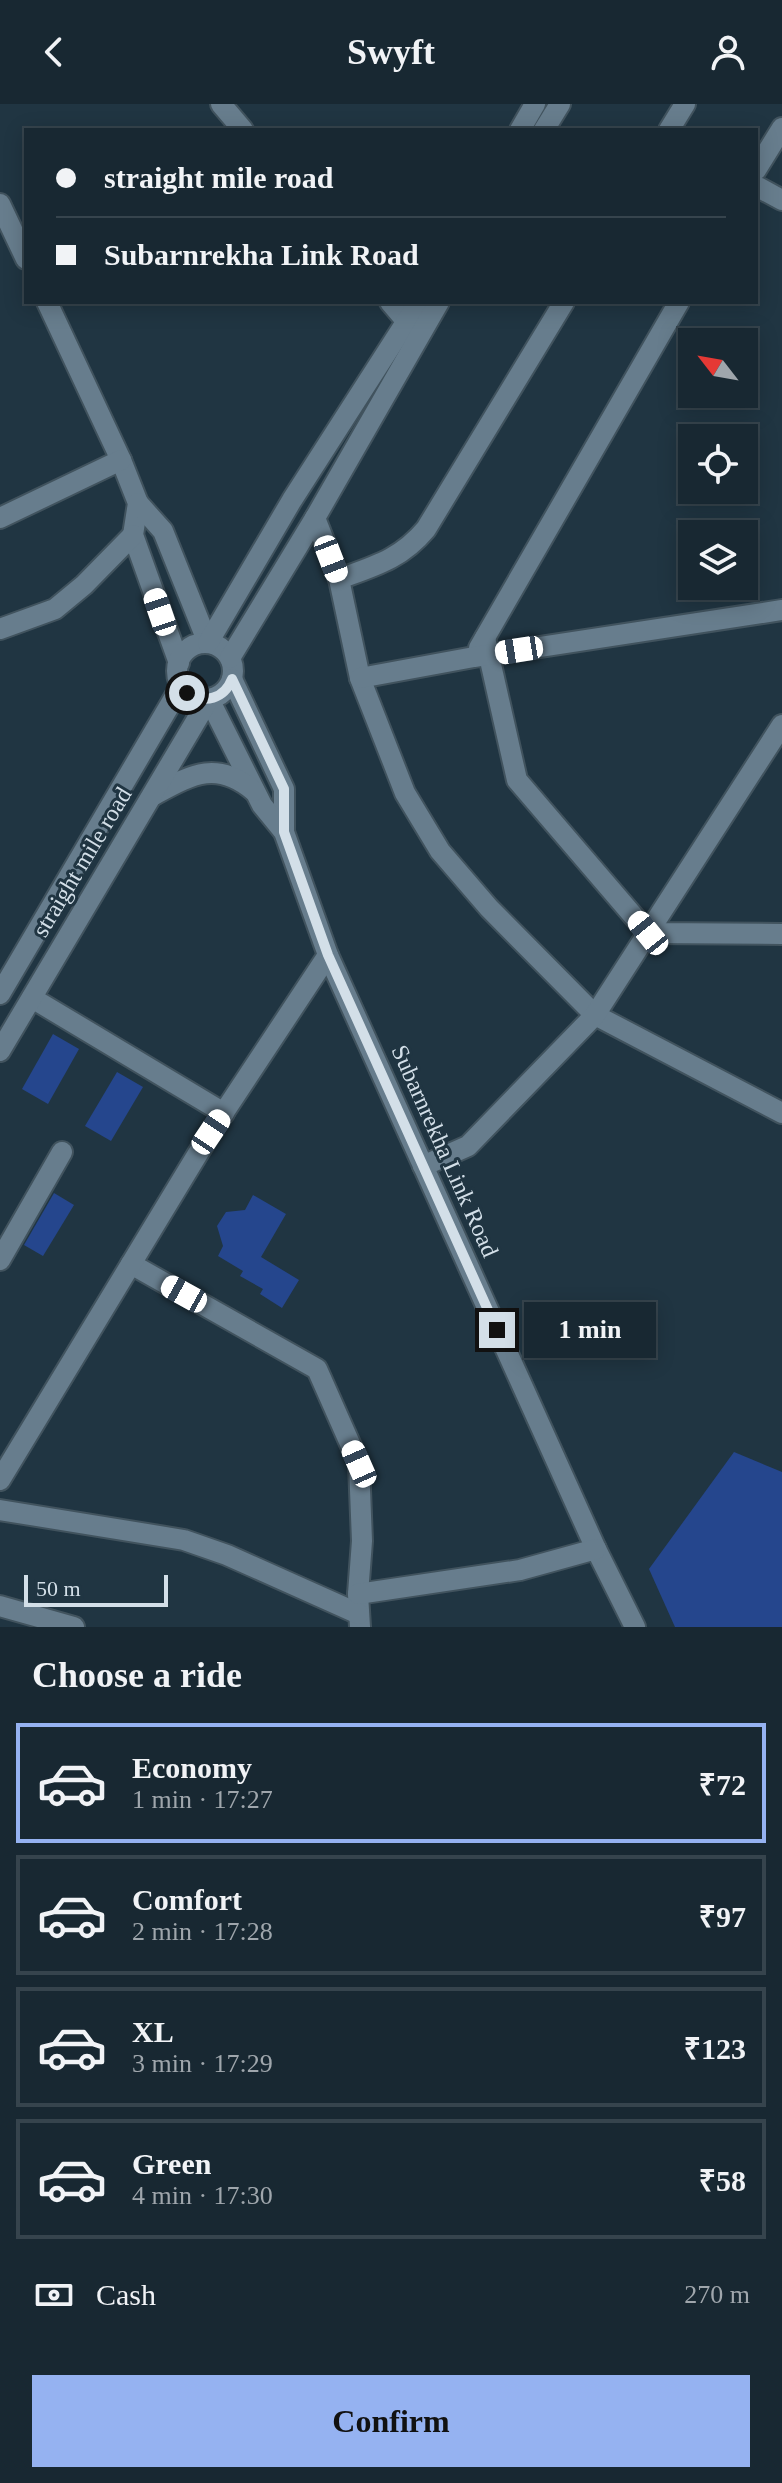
<!DOCTYPE html>
<meta charset="utf-8">
<style>
body{margin:0;font-family:"Times New Roman",serif;background:#21303a;color:#f1f3f6;height:100vh;display:flex;flex-direction:column;font-size:30px;white-space:nowrap}
*{box-sizing:border-box;margin:0}
p{font-size:26px;color:#9fa6ac}
.icon{flex:none;width:44px;height:44px;fill:none;stroke:currentColor;stroke-width:2;stroke-linecap:round;stroke-linejoin:round}
.map{position:relative;height:1523px;overflow:hidden}
.panel{display:flex;flex-direction:column;background:#182832;flex:1}
.panel>*{flex:none}
.guide{position:absolute;left:24px;top:24px;width:734px;height:176px;border-radius:0px;box-shadow:0 4px 20px #0003,0 0 0 2px #36444d;display:grid;align-content:center;height:176px;padding:0 32px;background:#182832}
.needle{width:52px;rotate:301deg}
.controls{position:absolute;left:678px;top:224px;display:grid;gap:16px}
.controls a{display:grid;place-items:center;width:80px;height:80px;border-radius:0px;background:#182832;box-shadow:0 4px 20px #0003,0 0 0 2px #36444d;font-size:40px}
.scale{position:absolute;left:24px;bottom:20px;width:144px;box-sizing:border-box;padding-left:8px;border:4px solid #d3dfe8;border-top:0;font-size:22px;line-height:28px;white-space:nowrap;color:#d3dfe8;-webkit-text-stroke:6px #203542;paint-order:stroke}
.end{position:absolute;width:36px;height:36px;margin:-18px;border:10px solid #d3dfe8;background:#111;box-shadow:0 0 0 4px #111}
.from{border-radius:50%}
.bubble{position:absolute;height:56px;border-radius:0px;background:#182832;box-shadow:0 4px 20px #0003,0 0 0 2px #36444d;font-size:26px;font-weight:700;line-height:56px;text-align:center}
.car{position:absolute;width:24px;height:48px;margin:-24px -12px;border-radius:10px;box-shadow:0 0 6px 2px #0007;background:linear-gradient(#fff 24%,#345 0 40%,#fff 0 76%,#345 0 86%,#fff 0)}
.guide b{display:flex;align-items:center;gap:28px;height:76px;font-size:30px}
.guide b+b{border-top:2px solid #36444d}
.guide i{width:20px;height:20px;background:#f1f3f6}
ul{padding:0;list-style:none}
li{display:flex;align-items:center;gap:24px;height:120px;margin:0 16px 12px;padding:0 16px;border:4px solid #36444d;border-radius:0px}
li div{flex:1}
li b{display:block;font-size:30px}
li em{font-style:normal;font-weight:700}
li.on{border-color:#95b2f1}
li>.icon{width:72px;height:72px;stroke-width:1.5}
h2{padding:0 32px;font-size:36px;line-height:96px}
.pay{display:flex;align-items:center;gap:20px;height:88px;padding:0 32px;font-size:30px}
.pay p{margin-inline-start:auto}
.cta{display:flex;gap:16px;margin-top:auto;padding:16px 32px}
.cta a{flex:1;height:92px;border-radius:0px;background:#95b2f1;color:#111;font-size:32px;font-weight:700;line-height:92px;text-align:center}
header{display:flex;justify-content:space-between;align-items:center;height:104px;padding:0 32px;background:#182832;font-size:36px;font-weight:700}
.map>svg:first-child{display:block}
</style>
<header><svg class="icon" aria-label="back" viewBox="0 0 24 24"><path d="M15 5l-7 7 7 7"/></svg>Swyft<svg class="icon" aria-label="person" viewBox="0 0 24 24"><circle cx="12" cy="8" r="4"/><path d="M4 21q1-7 8-7t8 7"/></svg></header>
<div class="map">
<svg width="782" height="1523" viewBox="0 0 782 1523">
<rect width="100%" height="100%" fill="#203542"/>
<g fill="#25468d">
<path d="M53,930L79,945L48,1000L22,985Z"/>
<path d="M117,968L143,983L111,1037L85,1022Z"/>
<path d="M54,1089L74,1101L43,1152L24,1141Z"/>
<path d="M253,1091L286,1110L261,1153L299,1176L282,1204L260,1190L263,1185L240,1172L243,1167L218,1152L223,1142L217,1122L226,1108L245,1106Z"/>
<path d="M734,1348L782,1368V1523H675L649,1465Z"/>
</g>
<g fill="none" stroke-linecap="round" stroke-linejoin="round">
<g stroke="#41535e" stroke-width="24">
<g id="minor">
<path d="M221,0L243,26"/>
<path d="M520,26L535,0"/>
<path d="M544,26L560,0"/>
<path d="M669,26L685,0"/>
<path d="M756,66L782,24"/>
<path d="M756,82L782,96"/>
<path d="M0,100L26,155"/>
<path d="M47,198L121,356L138,399L133,431L179,559"/>
<path d="M390,198L407,218"/>
<path d="M138,399L163,427L208,539"/>
<path d="M0,414L121,356"/>
<path d="M315,414L339,475L360,574L405,689L440,747L489,804L595,911L782,1009"/>
<path d="M339,475C375,462 401,455 426,425L564,198"/>
<path d="M0,525L55,505L84,481L133,431"/>
<path d="M485,534L517,676L648,829L782,830"/>
<circle cx="205" cy="567" r="28"/>
<path d="M208,539L292,396L419,198"/>
<path d="M479,544L679,198"/>
<path d="M230,554L315,414L439,198"/>
<path d="M360,574L474,553L782,506"/>
<path d="M232,575L284,685V728"/>
<path d="M209,595L262,701L284,728L328,851L596,1445L635,1523"/>
<path d="M152,692C191,671 216,655 254,687"/>
<path d="M0,890L181,582"/>
<path d="M32,894L224,1009"/>
<path d="M0,947L209,595"/>
<path d="M423,1062L468,1042L595,911L782,621"/>
<path d="M0,1156L62,1048"/>
<path d="M131,1160L317,1265L359,1360L362,1437L358,1490L360,1523"/>
<path d="M0,1376L211,1028L328,851"/>
<path d="M0,1406L184,1436L227,1451L359,1510"/>
<path d="M358,1490L520,1466L596,1445"/>
<path d="M0,1502L74,1523"/>
</g>
</g>
<use href="#minor" stroke="#677d8d" stroke-width="20"/>
</g>
<g fill="none" stroke-linecap="round" stroke-linejoin="round">
<path stroke="#d3dfe8" stroke-width="10" d="M187,589C205,600 224,595 232,575L284,685V728L328,851L497,1226"/>
</g>
<g text-anchor="middle" dominant-baseline="central" stroke-width="6" stroke-linejoin="round" paint-order="stroke">
<g font-size="24" fill="#d3dfe8" stroke="#203542">
<text transform="translate(82 758) rotate(-59)">straight mile road</text>
<text transform="translate(445 1047) rotate(66)">Subarnrekha Link Road</text>
</g>
</g>
</svg>
<div class="controls">
<a><svg class="needle" viewBox="-14 -14 28 28"><path d="M0-13l5 13h-10z" fill="#e53935"/><path d="M0 13l5-13h-10z" fill="#9fa6ac"/></svg></a>
<a><svg class="icon" aria-label="locate" viewBox="0 0 24 24"><circle cx="12" cy="12" r="6"/><path d="M12 2v4M12 18v4M2 12h4M18 12h4"/></svg></a>
<a><svg class="icon" aria-label="layers" viewBox="0 0 24 24"><path d="M12 4l9 5-9 5-9-5zM3 14l9 5 9-5"/></svg></a>
</div>
<div class="scale">50 m</div>
<i class="end from" style="left:187px;top:589px"></i>
<i class="end" style="left:497px;top:1226px"></i>
<div class="bubble" style="left:524px;top:1198px;width:132px">1 min</div>
<i class="car" style="left:331px;top:455px;rotate:159deg"></i>
<i class="car" style="left:160px;top:508px;rotate:341deg"></i>
<i class="car" style="left:519px;top:546px;rotate:261deg"></i>
<i class="car" style="left:648px;top:829px;rotate:321deg"></i>
<i class="car" style="left:211px;top:1028px;rotate:34deg"></i>
<i class="car" style="left:184px;top:1190px;rotate:299deg"></i>
<i class="car" style="left:359px;top:1360px;rotate:336deg"></i>
<div class="guide">
<b><i class="from"></i>straight mile road</b>
<b><i></i>Subarnrekha Link Road</b>
</div>
</div>
<section class="panel">
<h2>Choose a ride</h2>
<ul>
<li class="on"><svg class="icon" aria-label="car" viewBox="0 0 24 24"><path d="M5 17H2v-5l4-1 3-4h7l3 4 3 1v5h-3M9 17h6M6 11h13"/><circle cx="7" cy="17" r="2"/><circle cx="17" cy="17" r="2"/></svg><div><b>Economy</b><p>1 min · 17:27</p></div><em>₹72</em></li>
<li><svg class="icon" aria-label="car" viewBox="0 0 24 24"><path d="M5 17H2v-5l4-1 3-4h7l3 4 3 1v5h-3M9 17h6M6 11h13"/><circle cx="7" cy="17" r="2"/><circle cx="17" cy="17" r="2"/></svg><div><b>Comfort</b><p>2 min · 17:28</p></div><em>₹97</em></li>
<li><svg class="icon" aria-label="car" viewBox="0 0 24 24"><path d="M5 17H2v-5l4-1 3-4h7l3 4 3 1v5h-3M9 17h6M6 11h13"/><circle cx="7" cy="17" r="2"/><circle cx="17" cy="17" r="2"/></svg><div><b>XL</b><p>3 min · 17:29</p></div><em>₹123</em></li>
<li><svg class="icon" aria-label="car" viewBox="0 0 24 24"><path d="M5 17H2v-5l4-1 3-4h7l3 4 3 1v5h-3M9 17h6M6 11h13"/><circle cx="7" cy="17" r="2"/><circle cx="17" cy="17" r="2"/></svg><div><b>Green</b><p>4 min · 17:30</p></div><em>₹58</em></li>
</ul>
<div class="pay"><svg class="icon" aria-label="cash" viewBox="0 0 24 24"><path d="M3 7h18v10H3z"/><circle cx="12" cy="12" r="2"/></svg>Cash<p>270 m</p></div>
<div class="cta"><a>Confirm</a></div>
</section>
